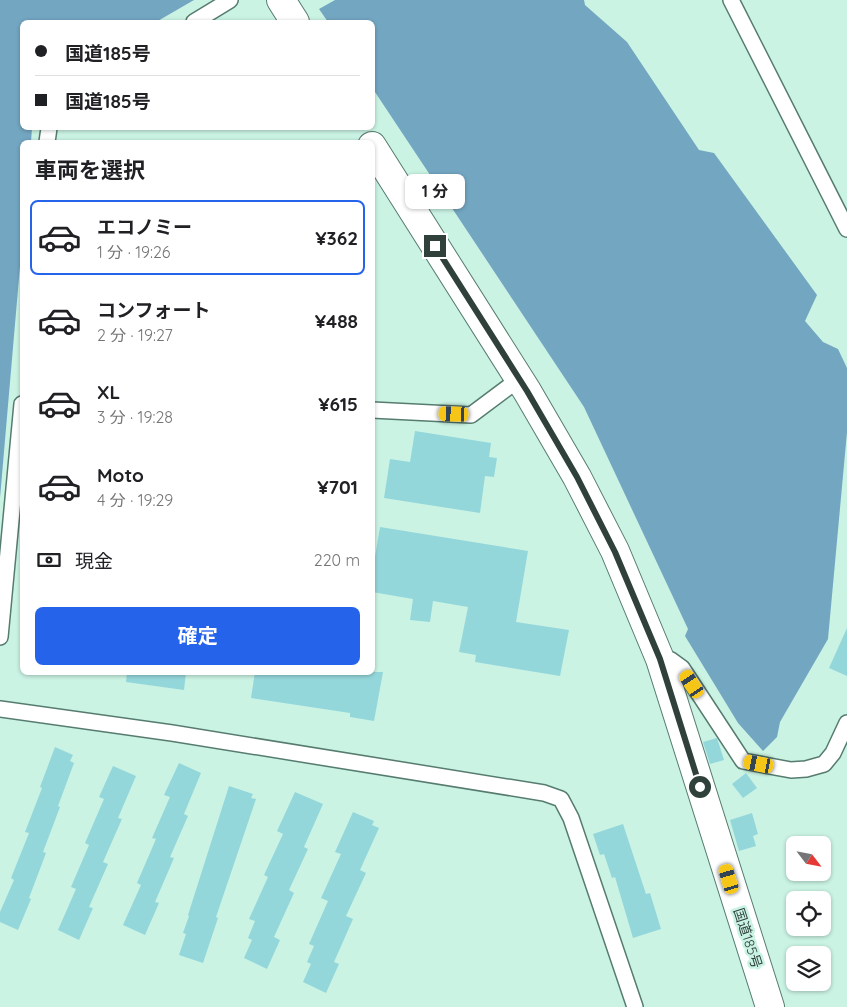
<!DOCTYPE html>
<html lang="ja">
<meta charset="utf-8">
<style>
body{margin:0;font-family:Quicksand,"Noto Sans JP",sans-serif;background:#f2f2f2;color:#202124;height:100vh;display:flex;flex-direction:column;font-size:19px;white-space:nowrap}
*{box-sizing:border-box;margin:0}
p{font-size:16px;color:#757577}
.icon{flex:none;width:28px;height:28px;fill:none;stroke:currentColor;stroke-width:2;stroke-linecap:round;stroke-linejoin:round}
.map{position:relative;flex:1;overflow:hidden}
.side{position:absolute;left:20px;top:140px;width:355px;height:535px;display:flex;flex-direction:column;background:#fff;border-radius:8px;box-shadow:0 1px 4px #0004}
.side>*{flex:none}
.banner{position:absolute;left:20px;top:20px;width:355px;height:110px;border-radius:8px;box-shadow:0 1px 4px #0004;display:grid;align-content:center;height:110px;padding:0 15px;background:#fff}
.needle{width:32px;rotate:122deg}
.buttons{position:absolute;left:786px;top:836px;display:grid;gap:10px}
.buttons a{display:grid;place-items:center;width:45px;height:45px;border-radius:8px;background:#fff;box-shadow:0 1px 4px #0004;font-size:25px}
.end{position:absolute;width:22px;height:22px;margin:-11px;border:6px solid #30413b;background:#fff;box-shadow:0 0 0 2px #fff}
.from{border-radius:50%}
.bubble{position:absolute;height:35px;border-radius:8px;background:#fff;box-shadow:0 1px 4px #0004;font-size:16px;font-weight:700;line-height:35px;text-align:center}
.car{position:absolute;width:15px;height:30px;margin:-15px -8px;border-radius:6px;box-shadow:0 0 4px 1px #0007;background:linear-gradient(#f5c518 24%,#345 0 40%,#f5c518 0 76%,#345 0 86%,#f5c518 0)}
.banner b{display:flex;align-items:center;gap:18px;height:48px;font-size:19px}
.banner b+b{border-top:1px solid #e0e0e0}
.banner i{width:12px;height:12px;background:#202124}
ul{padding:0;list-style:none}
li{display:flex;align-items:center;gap:15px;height:75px;margin:0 10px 8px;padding:0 5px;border:2px solid transparent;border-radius:8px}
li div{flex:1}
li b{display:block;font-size:19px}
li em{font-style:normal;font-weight:700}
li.current{border-color:#2563eb}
li>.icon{width:45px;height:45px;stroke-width:1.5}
h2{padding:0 15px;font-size:22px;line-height:60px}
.pay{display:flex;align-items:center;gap:12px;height:55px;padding:0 15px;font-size:19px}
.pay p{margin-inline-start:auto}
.cta{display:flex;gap:10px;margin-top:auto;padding:10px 15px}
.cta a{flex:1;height:58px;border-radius:8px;background:#2563eb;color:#fff;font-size:20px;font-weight:700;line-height:58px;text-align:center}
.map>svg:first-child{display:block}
</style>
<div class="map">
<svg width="847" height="1007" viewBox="0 0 847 1007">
<rect width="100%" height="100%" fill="#caf3e4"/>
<g fill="#73a6c1">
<path d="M0,0H194L156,22H22V128H32L31,142H22V243L0,498Z"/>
<path d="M335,0H584L585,5L627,42L699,150L714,153L817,295L805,321L823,342L838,349L847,368V432L828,639L780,722L777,737L763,751L738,723L685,636L688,629L584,407L373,89L372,22H328L319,9Z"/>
</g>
<g fill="#94d7db">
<path d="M415,431L491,443L489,457L497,458L494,477L485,476L480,513L384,498L390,459L410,462Z"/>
<path d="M380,527L528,551L516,622L569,630L560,676L475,662L476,655L459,652L468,607L433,601L430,622L410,620L413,599L372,592V575Z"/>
<path d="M847,628V676L829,668Z"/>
<path d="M127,672H186L184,690L126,682Z"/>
<path d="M255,672H383L374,721L350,717V713L251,698Z"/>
<path d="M717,738L724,760L710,764L703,742Z"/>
<path d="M55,747L73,755L70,761L74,763L58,806L60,807L43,852L46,853L29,898L31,899L18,930L0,922V912L14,880L11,878L29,833L25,832L42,788L40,787Z"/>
<path d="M179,763L201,773L184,814L188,816L170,857L174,858L155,902L159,903L145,935L123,925L141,885L137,883L156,839L152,838L170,797L164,795Z"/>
<path d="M113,766L136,776L118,818L122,819L103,862L108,864L89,907L93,908L79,940L58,930L76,889L71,887L89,845L85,843L104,799L99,797Z"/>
<path d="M746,773L757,788L743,798L732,784Z"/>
<path d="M229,786L253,794L251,798L256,799L216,917L218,918L203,963L179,955L186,934L183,933L189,916L188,915Z"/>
<path d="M295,792L323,804L304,847L308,849L289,890L294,893L274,937L280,940L267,969L244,958L252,940L248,938L255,921L249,919L268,877L264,875L283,834L277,831Z"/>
<path d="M353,812L374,821L372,825L379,828L360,870L366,873L346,916L353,919L334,962L339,964L326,993L303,982L311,964L307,962L314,946L309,944L328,901L321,898L341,854L335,852Z"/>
<path d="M752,813L758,834L753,836L756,846L739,851L730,820Z"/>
<path d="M623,824L646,894L650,893L661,929L633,938L615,877L612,878L604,854L600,855L593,834Z"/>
</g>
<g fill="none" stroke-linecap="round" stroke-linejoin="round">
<g stroke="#567c6f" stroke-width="18">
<g id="street">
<path d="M731,0L847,229"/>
<path d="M194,22L230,0"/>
<path d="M47,142L49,128"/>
<path d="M372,410L471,415L519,379"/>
<path d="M0,637L22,404"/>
<path d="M660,659L671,660L682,668L743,761L791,770L806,769L824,764L833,753L847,723"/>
<path d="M0,709L172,733L544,793L561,799L571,818L635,1007"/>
</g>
</g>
<g stroke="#567c6f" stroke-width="30">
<g id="highway">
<path d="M281,0L295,22"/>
<path d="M372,146L527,391L577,477L615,551L660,659L770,1007"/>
</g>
</g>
<use href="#street" stroke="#fff" stroke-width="15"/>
<use href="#highway" stroke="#fff" stroke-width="28"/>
</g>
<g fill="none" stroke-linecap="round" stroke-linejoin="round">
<path stroke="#30413b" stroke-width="6" d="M435,246L527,391L577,477L615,552L660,659L700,787"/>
</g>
<g text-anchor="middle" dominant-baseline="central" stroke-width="5" stroke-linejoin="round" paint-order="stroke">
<g font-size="14" fill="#30413b" stroke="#caf3e4">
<text transform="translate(748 938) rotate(72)">国道185号</text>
</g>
</g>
</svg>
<div class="buttons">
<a><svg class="needle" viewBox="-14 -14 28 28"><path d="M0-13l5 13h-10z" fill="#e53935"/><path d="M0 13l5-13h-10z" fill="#757577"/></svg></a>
<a><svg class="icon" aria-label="locate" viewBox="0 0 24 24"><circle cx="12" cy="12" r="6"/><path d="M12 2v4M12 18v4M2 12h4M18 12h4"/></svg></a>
<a><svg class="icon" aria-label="layers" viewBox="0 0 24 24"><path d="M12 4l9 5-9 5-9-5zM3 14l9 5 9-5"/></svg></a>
</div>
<i class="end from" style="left:700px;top:787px"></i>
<i class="end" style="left:435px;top:246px"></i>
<div class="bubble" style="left:405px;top:174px;width:60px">1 分</div>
<i class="car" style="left:454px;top:414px;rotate:272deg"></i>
<i class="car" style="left:692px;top:684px;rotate:326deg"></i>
<i class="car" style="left:759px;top:764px;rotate:281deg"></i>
<i class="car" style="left:729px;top:879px;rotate:343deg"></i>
<div class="banner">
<b><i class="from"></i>国道185号</b>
<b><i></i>国道185号</b>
</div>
<section class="side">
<h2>車両を選択</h2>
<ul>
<li class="current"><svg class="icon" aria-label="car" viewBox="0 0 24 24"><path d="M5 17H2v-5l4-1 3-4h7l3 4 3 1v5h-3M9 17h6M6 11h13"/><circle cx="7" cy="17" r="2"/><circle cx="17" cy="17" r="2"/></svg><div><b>エコノミー</b><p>1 分 · 19:26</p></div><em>¥362</em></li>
<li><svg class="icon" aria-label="car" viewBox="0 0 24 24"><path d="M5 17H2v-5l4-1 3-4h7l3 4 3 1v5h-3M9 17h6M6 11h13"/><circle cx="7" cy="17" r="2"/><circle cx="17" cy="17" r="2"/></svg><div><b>コンフォート</b><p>2 分 · 19:27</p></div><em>¥488</em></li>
<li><svg class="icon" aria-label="car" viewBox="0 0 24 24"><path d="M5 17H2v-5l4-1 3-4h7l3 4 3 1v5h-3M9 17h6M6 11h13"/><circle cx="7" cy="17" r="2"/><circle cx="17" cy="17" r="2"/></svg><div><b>XL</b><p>3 分 · 19:28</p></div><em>¥615</em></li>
<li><svg class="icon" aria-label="car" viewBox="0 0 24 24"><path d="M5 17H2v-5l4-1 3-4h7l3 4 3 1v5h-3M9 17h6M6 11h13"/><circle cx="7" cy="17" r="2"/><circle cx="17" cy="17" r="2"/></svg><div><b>Moto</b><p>4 分 · 19:29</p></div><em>¥701</em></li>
</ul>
<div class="pay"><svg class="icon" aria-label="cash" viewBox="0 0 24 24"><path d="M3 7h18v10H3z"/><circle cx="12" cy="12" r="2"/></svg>現金<p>220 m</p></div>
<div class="cta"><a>確定</a></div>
</section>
</div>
